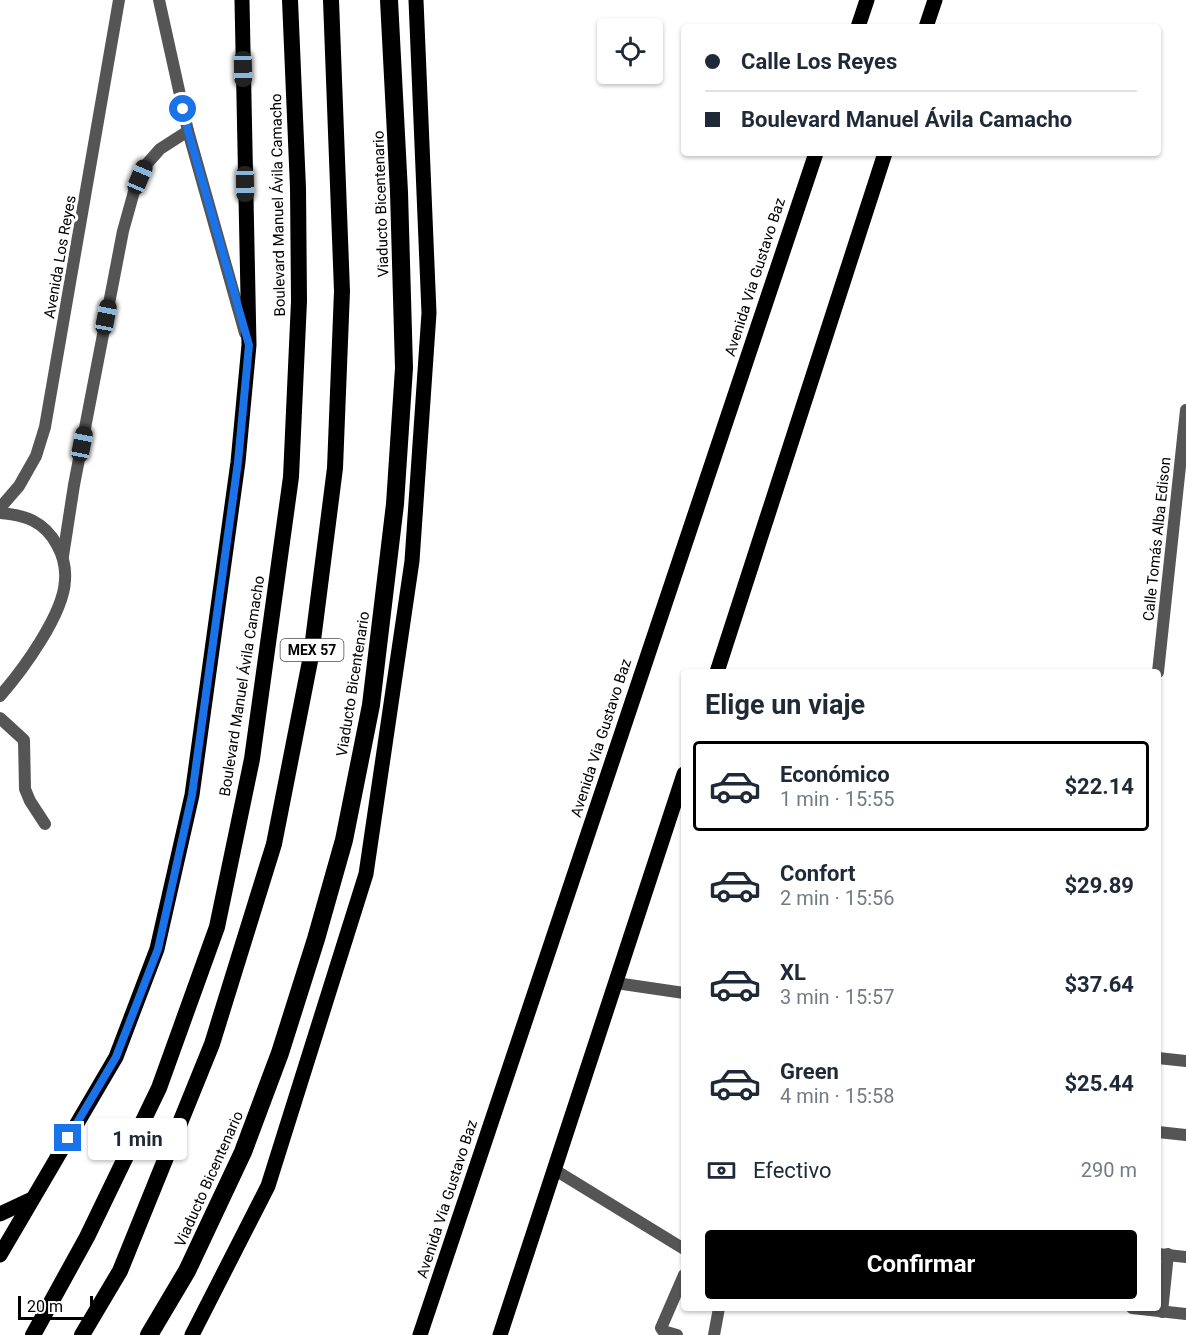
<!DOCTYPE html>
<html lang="es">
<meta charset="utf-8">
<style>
body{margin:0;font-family:Roboto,sans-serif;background:#f2f2f3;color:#1f2937;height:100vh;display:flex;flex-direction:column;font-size:22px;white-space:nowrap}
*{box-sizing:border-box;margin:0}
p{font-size:20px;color:#747a83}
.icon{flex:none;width:33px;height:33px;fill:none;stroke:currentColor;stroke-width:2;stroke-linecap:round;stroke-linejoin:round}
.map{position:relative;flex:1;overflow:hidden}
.panel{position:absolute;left:681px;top:669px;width:480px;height:642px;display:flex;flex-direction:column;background:#fff;border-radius:6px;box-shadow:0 2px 4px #0004}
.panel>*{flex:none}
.banner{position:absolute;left:681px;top:24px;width:480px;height:132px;border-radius:6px;box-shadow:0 2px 4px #0004;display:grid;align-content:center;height:132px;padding:0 24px;background:#fff}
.tools{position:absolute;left:597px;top:18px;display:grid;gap:12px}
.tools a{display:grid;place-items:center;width:66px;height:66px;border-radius:6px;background:#fff;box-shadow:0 2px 4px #0004;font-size:30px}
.scale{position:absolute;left:18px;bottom:15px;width:75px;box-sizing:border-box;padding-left:6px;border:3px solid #000;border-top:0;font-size:16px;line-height:21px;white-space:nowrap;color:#000;-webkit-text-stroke:4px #fff;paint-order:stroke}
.end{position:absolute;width:27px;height:27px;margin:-14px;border:8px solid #1a73e8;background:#fff;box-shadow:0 0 0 3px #fff}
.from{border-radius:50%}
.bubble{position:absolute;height:42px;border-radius:6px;background:#fff;box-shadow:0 2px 4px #0004;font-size:20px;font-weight:700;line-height:42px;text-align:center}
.car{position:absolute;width:18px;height:36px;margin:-18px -9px;border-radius:8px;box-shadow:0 0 4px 2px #0007;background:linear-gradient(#222 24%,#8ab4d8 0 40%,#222 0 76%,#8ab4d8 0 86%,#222 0)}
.banner b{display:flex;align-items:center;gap:21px;height:57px;font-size:22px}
.banner b+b{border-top:2px solid #e0e1e3}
.banner i{width:15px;height:15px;background:#1f2937}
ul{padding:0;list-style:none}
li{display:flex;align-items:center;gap:18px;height:90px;margin:0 12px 9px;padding:0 12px;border:3px solid transparent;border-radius:6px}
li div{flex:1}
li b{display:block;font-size:22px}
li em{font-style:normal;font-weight:700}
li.active{border-color:#000}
li>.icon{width:54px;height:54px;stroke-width:1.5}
h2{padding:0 24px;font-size:27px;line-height:72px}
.pay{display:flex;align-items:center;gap:15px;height:66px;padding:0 24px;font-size:22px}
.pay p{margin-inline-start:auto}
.action{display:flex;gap:12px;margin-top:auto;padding:12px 24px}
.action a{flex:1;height:69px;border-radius:6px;background:#000;color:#fff;font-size:24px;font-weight:700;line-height:69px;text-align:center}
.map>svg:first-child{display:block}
</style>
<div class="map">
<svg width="1186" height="1335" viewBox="0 0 1186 1335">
<rect width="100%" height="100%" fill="#fff"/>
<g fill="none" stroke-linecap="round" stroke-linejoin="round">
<g stroke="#555" stroke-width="12">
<path d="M1158,1132L1186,1135"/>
<path d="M555,1170L684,1249"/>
<path d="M1158,1254L1186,1257"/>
<path d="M1132,1308L1186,1314"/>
<path d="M1162,1312L1168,1254"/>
<path d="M677,1335L663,1331L661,1328L684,1275"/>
<path d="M714,1335L719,1308"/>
</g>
<g stroke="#555" stroke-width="12">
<path d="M1158,672L1186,410"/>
<path d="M0,718L24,740L25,789L30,801L45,824"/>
</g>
<g stroke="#555" stroke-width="12">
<path d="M159,0L188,131L245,333"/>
<path d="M0,508L19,486L36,456L45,427L119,0"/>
<path d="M0,513C25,515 44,521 57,545C63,556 66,568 65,580C64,614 22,671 0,696"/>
<path d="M63,556L74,485L123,231L135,188L145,166L160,149L188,131"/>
<path d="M616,983L684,993"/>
<path d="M1158,1058L1186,1061"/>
</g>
<g stroke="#000" stroke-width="15">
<path d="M858,27L867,0"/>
<path d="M926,27L935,0"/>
<path d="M717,672L885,153"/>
<path d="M0,1214L32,1199"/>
<path d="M0,1255L116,1057L157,949L192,795L238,462L249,345L242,0"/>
<path d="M192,1335L268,1186L366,874L412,561L429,313L416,0"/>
<path d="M420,1335L816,153"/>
<path d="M500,1335L684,774"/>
</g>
<g stroke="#000" stroke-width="16">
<path d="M33,1335L87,1237L159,1088L217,927L252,759L291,477L299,301L298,188L290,0"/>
<path d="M82,1335L120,1271L212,1044L274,844L311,656L335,468L342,291L331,0"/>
</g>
<path stroke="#000" stroke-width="18" d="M149,1335L187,1271L243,1152L280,1053L316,939L344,840L371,705L395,504L404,368L399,192L389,0"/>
</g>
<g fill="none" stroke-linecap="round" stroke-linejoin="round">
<path stroke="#1a73e8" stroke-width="8" d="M68,1138L116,1057L158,949L192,795L238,462L249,345L188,131L183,109"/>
</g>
<g text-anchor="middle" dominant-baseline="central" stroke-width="6" stroke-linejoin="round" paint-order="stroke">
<rect fill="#fff" stroke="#4c4c4c" stroke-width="1.5" x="280.5" y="639" width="63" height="22" rx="4.5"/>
<g font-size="14" font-weight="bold" fill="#000">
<text x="312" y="650">MEX 57</text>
</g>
<g font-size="15" fill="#000" stroke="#fff">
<text transform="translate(381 204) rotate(-92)">Viaducto Bicentenario</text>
<text transform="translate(278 205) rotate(-91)">Boulevard Manuel Ávila Camacho</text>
<text transform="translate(60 257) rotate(-80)">Avenida Los Reyes</text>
<text transform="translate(755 277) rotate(-72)">Avenida Via Gustavo Baz</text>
<text transform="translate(1157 539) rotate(-84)">Calle Tomás Alba Edison</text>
<text transform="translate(353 684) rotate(-81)">Viaducto Bicentenario</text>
<text transform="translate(242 686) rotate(-81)">Boulevard Manuel Ávila Camacho</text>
<text transform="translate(601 738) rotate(-72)">Avenida Via Gustavo Baz</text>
<text transform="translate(209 1179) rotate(-66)">Viaducto Bicentenario</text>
<text transform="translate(447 1199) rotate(-72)">Avenida Via Gustavo Baz</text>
</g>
</g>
</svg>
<div class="tools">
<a><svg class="icon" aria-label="locate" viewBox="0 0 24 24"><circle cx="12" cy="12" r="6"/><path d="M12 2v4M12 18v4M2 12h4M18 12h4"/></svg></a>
</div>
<div class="scale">20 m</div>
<i class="end from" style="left:183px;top:109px"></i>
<i class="end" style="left:68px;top:1138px"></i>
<div class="bubble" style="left:88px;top:1118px;width:99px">1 min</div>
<i class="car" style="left:243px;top:69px;rotate:179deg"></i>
<i class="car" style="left:140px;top:177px;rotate:23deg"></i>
<i class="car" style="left:245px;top:184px;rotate:179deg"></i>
<i class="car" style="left:106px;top:317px;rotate:11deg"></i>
<i class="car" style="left:82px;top:444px;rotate:11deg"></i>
<div class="banner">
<b><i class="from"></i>Calle Los Reyes</b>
<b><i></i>Boulevard Manuel Ávila Camacho</b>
</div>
<section class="panel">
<h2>Elige un viaje</h2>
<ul>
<li class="active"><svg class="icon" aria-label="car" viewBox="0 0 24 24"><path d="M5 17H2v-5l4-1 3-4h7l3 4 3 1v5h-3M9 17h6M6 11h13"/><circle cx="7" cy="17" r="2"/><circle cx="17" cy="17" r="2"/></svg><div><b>Económico</b><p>1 min · 15:55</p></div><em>$22.14</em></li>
<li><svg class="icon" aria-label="car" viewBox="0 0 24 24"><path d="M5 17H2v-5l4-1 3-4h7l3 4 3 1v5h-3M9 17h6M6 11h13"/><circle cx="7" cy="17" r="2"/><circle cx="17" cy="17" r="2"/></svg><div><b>Confort</b><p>2 min · 15:56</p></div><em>$29.89</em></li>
<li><svg class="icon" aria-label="car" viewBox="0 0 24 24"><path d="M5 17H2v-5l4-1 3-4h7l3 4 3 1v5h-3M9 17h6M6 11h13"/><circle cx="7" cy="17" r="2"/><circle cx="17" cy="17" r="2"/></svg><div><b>XL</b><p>3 min · 15:57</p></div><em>$37.64</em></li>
<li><svg class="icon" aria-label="car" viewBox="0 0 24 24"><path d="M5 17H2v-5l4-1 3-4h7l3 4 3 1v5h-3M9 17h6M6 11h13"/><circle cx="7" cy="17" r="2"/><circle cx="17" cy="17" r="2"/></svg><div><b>Green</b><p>4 min · 15:58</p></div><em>$25.44</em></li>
</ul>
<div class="pay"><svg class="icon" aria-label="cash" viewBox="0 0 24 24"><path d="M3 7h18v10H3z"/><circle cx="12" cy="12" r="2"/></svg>Efectivo<p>290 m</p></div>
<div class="action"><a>Confirmar</a></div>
</section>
</div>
